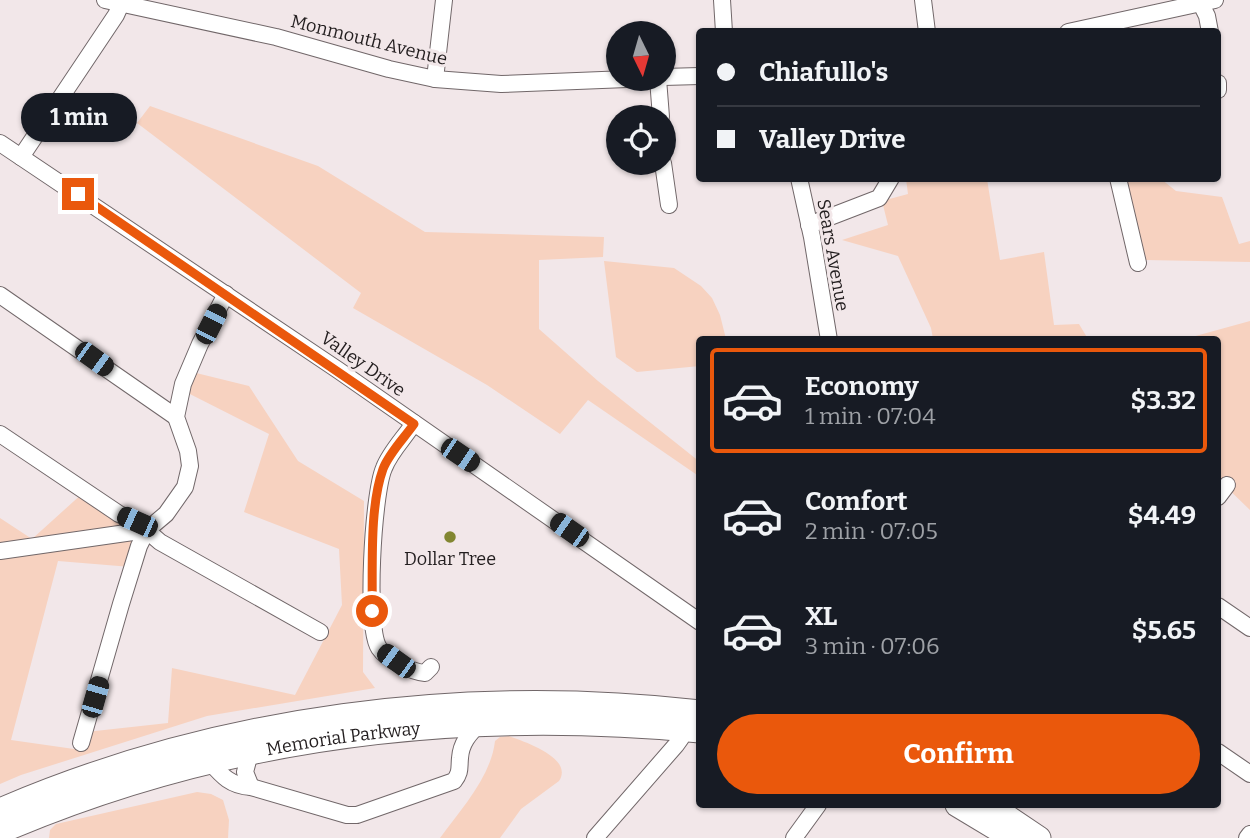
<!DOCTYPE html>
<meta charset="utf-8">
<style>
body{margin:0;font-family:Bitter,serif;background:#242831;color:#f1f3f6;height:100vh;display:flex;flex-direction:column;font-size:26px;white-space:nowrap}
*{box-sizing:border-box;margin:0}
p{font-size:23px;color:#9ea1a6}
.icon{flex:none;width:38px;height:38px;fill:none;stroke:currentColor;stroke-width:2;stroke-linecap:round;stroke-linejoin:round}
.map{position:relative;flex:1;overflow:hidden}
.side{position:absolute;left:696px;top:336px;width:525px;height:472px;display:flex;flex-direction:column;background:#171b24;border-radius:7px;box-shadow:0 2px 5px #0004}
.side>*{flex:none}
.hud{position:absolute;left:696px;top:28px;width:525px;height:154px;border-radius:7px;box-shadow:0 2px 5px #0004;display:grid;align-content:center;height:154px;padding:0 21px;background:#171b24}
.needle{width:46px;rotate:175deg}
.tools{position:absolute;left:606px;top:21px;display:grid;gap:14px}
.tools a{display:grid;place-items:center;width:70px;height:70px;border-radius:50%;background:#171b24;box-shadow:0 2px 5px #0004;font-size:35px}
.end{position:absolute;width:32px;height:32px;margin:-16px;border:9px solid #ea580c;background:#fff;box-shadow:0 0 0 4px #fff}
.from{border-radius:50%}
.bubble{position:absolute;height:49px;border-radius:24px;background:#171b24;box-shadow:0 2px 5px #0004;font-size:23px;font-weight:700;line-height:49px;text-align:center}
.car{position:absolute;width:21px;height:42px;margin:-21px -10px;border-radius:9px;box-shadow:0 0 5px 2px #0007;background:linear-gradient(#222 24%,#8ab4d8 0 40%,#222 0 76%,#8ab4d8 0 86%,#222 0)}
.hud b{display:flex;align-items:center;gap:24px;height:66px;font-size:26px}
.hud b+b{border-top:2px solid #363941}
.hud i{width:18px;height:18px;background:#f1f3f6}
ul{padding:12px 0 0;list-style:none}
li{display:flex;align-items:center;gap:21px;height:105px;margin:0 14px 10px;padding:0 7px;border:4px solid transparent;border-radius:7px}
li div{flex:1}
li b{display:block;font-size:26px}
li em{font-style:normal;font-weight:700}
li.current{border-color:#ea580c}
li>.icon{width:63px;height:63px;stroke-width:1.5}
.primary-button{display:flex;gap:14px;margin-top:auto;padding:14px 21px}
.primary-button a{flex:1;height:80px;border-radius:42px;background:#ea580c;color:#fff;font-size:28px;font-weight:700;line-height:80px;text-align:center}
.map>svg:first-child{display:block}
</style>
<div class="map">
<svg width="1250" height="838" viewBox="0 0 1250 838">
<rect width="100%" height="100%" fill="#f2e7e9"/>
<g fill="#f7d2c0">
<path d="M150,106L318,166L425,232L604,237L603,257L539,260V329L598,381L700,462V477L588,400L560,434L487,385L353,308L361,293L137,123Z"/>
<path d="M1124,178L1161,179L1176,191L1222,197L1239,244L1250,241V262L1145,260Z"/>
<path d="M906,179H987L1000,260L1044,252L1054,325L1079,324L1088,339H933L931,328L898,256L842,240L888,225L882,201L908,194Z"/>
<path d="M604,261L674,268L701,286L712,298L720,315L726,339L700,340V366L637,372L616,357Z"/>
<path d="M1250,321V510L1218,479V340H1181Z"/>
<path d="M184,370L249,386L298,461L364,501L363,672L375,688L207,716L21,775L0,784V518L32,539L84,492L145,530L131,567L58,561L11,740L81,750L86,732L168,723L172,668L295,695L342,605L339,549L244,512L269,434L178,388Z"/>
<path d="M509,736C525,742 574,758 559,781L521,809L500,838H440C461,809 491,777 495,741L500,737Z"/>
<path d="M197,792L211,794L223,800L229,820L228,838H49L50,830L56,824Z"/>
</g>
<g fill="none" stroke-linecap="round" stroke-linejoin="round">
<g stroke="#716769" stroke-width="18">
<g id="minor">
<path d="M105,0L276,37L389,69L435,79L501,84L627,79"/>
<path d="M722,0L724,32"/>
<path d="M923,0L927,32"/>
<path d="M1199,0L1207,16L1210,32"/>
<path d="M1068,32L1215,0"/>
<path d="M663,77L700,76"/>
<path d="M435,79L444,0"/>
<path d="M658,79L661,117"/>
<path d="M1218,83V90"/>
<path d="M0,143L338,370L700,622"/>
<path d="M21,157L116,15L121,4"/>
<path d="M663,163L669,205"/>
<path d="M799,178L812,237L829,340"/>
<path d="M1118,178L1138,263"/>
<path d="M809,225L879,198L891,178"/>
<path d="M0,295L176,417"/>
<path d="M414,423C405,437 390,452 384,468C373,493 365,627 379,648C387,660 412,672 425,673L431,667"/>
<path d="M0,434L119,514L137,522L160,542L320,632"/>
<path d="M1218,497L1227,485"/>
<path d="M0,551L147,530L166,514L185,487L190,466L188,451L176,417L183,384L200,344L226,294"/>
<path d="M1218,606L1250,628"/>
<path d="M81,743L121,604L139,546L147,530"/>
<path d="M1218,752L1250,774"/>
<path d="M250,753L245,772L251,787"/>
<path d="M210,762C222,776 231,786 251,787L347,815H357L454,781C461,772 459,768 460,758C461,743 469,734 480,723"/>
<path d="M595,838L676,745L681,738L682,729"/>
<path d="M794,838L818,805"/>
<path d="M1247,838L1250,834"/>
</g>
</g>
<g stroke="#716769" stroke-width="25">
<g id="highway">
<path d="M957,805L1012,838"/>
<path d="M990,805L1039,838"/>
<path d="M0,810C218,716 464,685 700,712"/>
<path id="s1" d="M0,832C223,736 460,708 700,731"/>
</g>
</g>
<use href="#minor" stroke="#fff" stroke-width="16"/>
<use href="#highway" stroke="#fff" stroke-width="23"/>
</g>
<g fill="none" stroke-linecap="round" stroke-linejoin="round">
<path stroke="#ea580c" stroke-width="9" d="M78,194L414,424C405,437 389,453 383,469C369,508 373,569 372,611"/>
</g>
<circle fill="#828631" stroke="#f2e7e9" stroke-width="2.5" cx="450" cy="537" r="7"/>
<g text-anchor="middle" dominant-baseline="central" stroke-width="6" stroke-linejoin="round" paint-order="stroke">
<g font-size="18" fill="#231e1f" stroke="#f2e7e9">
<text transform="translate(369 40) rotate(14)">Monmouth Avenue</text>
<text transform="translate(833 255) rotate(80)">Sears Avenue</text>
<text transform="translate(363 364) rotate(35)">Valley Drive</text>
<text stroke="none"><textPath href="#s1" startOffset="357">Memorial Parkway</textPath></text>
</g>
<g font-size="18" fill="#231e1f" stroke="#f2e7e9">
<text x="450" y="559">Dollar Tree</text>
</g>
</g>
</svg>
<div class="tools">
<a><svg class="needle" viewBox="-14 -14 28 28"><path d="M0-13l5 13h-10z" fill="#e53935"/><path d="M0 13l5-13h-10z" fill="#9ea1a6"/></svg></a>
<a><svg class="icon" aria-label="locate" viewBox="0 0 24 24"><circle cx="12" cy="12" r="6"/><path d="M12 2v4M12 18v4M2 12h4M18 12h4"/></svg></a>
</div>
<i class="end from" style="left:372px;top:611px"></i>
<i class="end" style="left:78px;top:194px"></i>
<div class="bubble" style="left:21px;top:93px;width:116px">1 min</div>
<i class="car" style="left:211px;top:324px;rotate:27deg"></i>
<i class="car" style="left:94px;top:359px;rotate:126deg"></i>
<i class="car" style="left:460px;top:455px;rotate:124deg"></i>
<i class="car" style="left:137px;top:522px;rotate:294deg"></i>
<i class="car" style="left:569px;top:530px;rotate:305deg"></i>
<i class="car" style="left:396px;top:661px;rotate:306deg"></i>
<i class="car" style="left:95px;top:697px;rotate:16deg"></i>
<div class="hud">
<b><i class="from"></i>Chiafullo's</b>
<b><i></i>Valley Drive</b>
</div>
<section class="side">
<ul>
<li class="current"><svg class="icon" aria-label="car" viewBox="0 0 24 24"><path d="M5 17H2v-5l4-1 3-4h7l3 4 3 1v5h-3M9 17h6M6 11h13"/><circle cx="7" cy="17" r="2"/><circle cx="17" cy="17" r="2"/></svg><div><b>Economy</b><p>1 min · 07:04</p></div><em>$3.32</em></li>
<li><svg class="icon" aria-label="car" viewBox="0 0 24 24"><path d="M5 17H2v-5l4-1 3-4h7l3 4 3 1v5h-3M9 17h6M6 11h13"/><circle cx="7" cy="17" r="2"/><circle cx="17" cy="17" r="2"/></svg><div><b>Comfort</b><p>2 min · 07:05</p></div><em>$4.49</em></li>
<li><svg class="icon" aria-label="car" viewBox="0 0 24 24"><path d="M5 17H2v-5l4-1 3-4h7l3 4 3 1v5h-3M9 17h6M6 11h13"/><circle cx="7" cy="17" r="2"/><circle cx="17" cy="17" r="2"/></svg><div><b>XL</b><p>3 min · 07:06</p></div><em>$5.65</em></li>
</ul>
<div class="primary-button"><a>Confirm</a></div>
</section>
</div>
